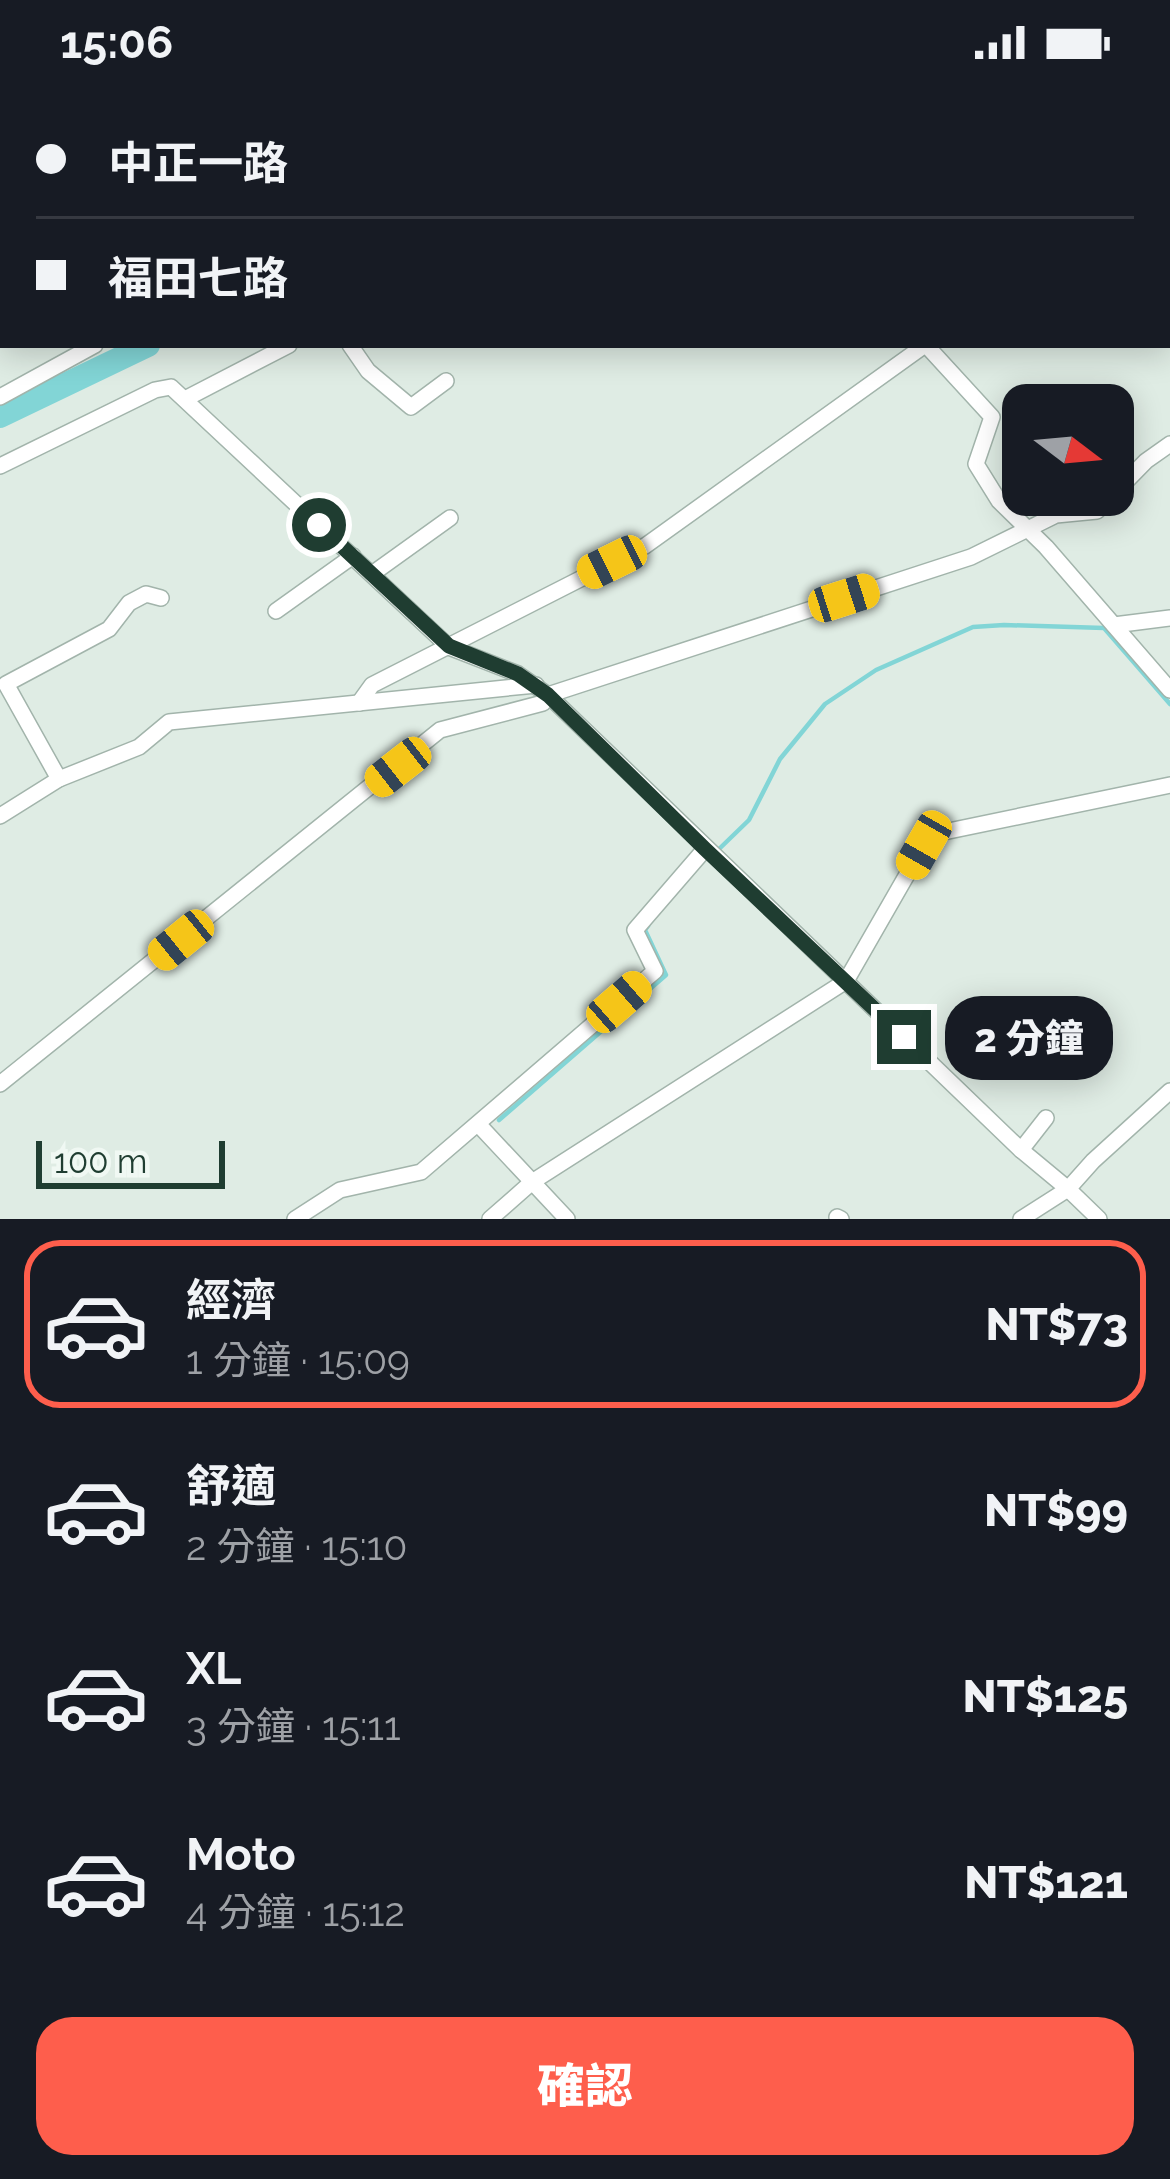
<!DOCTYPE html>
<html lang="zh-TW">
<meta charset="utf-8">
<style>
body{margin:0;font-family:Raleway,"Noto Sans TC",sans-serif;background:#242831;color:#f1f3f6;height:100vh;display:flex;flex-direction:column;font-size:45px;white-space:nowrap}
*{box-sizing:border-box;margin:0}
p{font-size:39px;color:#9ea1a6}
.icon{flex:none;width:66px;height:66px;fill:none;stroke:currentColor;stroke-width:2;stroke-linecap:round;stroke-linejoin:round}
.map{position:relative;height:1135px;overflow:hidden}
.sheet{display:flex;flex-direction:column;background:#171b24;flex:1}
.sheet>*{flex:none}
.banner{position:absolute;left:0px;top:0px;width:1170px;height:264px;box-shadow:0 6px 30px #0003;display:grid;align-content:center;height:264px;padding:0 36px;background:#171b24}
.needle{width:78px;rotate:106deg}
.controls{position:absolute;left:1002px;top:300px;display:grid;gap:24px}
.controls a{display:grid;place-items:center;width:132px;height:132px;border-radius:24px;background:#171b24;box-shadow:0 6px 30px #0003;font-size:60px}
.scale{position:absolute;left:36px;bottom:30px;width:189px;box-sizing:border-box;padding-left:12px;border:6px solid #1f3d31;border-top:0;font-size:33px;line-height:42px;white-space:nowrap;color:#1f3d31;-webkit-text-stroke:9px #f0f8f3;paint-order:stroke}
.end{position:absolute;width:54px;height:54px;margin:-27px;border:15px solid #1f3d31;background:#fff;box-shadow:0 0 0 6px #fff}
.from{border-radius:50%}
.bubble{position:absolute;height:84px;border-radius:36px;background:#171b24;box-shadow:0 6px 30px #0003;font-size:39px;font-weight:800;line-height:84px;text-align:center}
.car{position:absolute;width:36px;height:72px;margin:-36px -18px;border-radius:15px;box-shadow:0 0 9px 3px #0007;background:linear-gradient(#f5c518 24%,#345 0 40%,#f5c518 0 76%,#345 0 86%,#f5c518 0)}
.banner b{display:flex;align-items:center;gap:42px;height:114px;font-size:45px}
.banner b+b{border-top:3px solid #363941}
.banner i{width:30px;height:30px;background:#f1f3f6}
ul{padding:21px 0 0;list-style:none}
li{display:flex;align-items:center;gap:36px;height:168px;margin:0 24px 18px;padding:0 12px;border:6px solid transparent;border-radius:36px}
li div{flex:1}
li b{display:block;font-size:45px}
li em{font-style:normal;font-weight:800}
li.selected{border-color:#fe5e4c}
li>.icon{width:108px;height:108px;stroke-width:1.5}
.cta{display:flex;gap:24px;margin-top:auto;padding:24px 36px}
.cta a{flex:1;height:138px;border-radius:36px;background:#fe5e4c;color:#fff;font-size:48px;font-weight:800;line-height:138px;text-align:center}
.status{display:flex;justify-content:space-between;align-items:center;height:84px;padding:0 60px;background:#171b24;direction:ltr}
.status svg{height:33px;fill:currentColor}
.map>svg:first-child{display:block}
</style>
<div class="status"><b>15:06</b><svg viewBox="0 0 49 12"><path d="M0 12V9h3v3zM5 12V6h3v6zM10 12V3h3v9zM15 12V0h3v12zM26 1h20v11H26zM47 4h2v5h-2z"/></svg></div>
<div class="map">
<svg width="1170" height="1135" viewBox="0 0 1170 1135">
<rect width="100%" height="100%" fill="#dfece4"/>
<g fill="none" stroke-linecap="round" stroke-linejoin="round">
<g stroke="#82d5d6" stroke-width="4.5">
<path d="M717,767L749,736L780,675L825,620L876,586L973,543L1004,541L1104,544L1170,620"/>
<path d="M499,1036L666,891L645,846L648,842"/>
</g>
<g stroke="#82d5d6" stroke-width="24">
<path d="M332,3L333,0"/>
<path d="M0,332L148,261"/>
</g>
<g stroke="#a2b4ab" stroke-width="18">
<g id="minor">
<path d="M662,0L664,3"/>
<path d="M285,3L287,0"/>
<path d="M694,3L699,0"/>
<path d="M1167,76L1170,73"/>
<path d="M350,261L368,287L411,323L446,297"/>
<path d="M926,261L992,333L976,380L999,417L1046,463L1170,606"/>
<path d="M0,313L95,261"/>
<path d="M185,315L289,261"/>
<path d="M0,382L155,306L171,303L449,563L518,590L548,611L1021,1066L1068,1105L1099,1135"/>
<path d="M372,490L450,434"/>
<path d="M276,527L353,472"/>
<path d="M1114,541L1170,534"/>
<path d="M359,619L372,601L645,462L925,261"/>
<path d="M59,695L6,600L109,545L129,519L146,510L161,514"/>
<path d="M0,732L59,695L139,663L169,638L536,601"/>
<path d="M0,1000L440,646L543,619L548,611L971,473L1056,431L1097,427L1146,377L1170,360"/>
<path d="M478,1040L567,1135"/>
<path d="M1021,1066L1046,1034"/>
<path d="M837,1133L841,1135"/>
<path d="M295,1135L340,1106L421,1088L655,887L635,846L705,765"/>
<path d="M490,1135L532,1098L846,897L924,761L939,749L1170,701"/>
<path d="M1021,1135L1068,1105L1093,1077L1170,1007"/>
</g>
</g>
<use href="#minor" stroke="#fff" stroke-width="15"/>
</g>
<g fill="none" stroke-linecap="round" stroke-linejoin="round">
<path stroke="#1f3d31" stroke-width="15" d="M319,441L449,562L518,590L548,611L705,765L904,953"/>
</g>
</svg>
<div class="controls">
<a><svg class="needle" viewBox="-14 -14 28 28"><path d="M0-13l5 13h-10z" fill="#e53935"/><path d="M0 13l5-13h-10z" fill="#9ea1a6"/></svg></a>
</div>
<div class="scale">100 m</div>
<i class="end from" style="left:319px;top:441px"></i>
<i class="end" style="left:904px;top:953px"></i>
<div class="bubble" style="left:945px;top:912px;width:168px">2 分鐘</div>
<i class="car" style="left:612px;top:478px;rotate:244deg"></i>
<i class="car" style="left:844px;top:514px;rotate:72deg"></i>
<i class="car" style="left:398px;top:683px;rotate:232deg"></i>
<i class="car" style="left:924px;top:761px;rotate:210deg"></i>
<i class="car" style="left:181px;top:856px;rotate:231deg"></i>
<i class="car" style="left:619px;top:918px;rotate:49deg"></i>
<div class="banner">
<b><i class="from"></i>中正一路</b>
<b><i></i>福田七路</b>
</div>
</div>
<section class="sheet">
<ul>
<li class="selected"><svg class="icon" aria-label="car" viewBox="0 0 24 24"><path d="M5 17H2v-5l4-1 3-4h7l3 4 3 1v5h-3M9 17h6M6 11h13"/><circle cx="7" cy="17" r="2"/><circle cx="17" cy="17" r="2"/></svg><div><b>經濟</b><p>1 分鐘 · 15:09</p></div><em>NT$73</em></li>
<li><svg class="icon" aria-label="car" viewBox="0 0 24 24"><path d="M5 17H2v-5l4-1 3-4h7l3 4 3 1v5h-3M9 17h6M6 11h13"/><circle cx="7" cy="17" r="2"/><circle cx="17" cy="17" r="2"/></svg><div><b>舒適</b><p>2 分鐘 · 15:10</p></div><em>NT$99</em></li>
<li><svg class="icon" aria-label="car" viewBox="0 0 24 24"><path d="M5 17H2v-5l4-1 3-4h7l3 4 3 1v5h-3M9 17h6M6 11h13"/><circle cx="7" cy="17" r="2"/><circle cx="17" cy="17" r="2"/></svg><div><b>XL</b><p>3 分鐘 · 15:11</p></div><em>NT$125</em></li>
<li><svg class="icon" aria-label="car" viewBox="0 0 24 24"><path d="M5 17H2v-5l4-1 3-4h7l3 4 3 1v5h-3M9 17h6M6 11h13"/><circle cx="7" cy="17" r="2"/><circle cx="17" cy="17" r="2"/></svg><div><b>Moto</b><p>4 分鐘 · 15:12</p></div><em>NT$121</em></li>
</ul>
<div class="cta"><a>確認</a></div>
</section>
